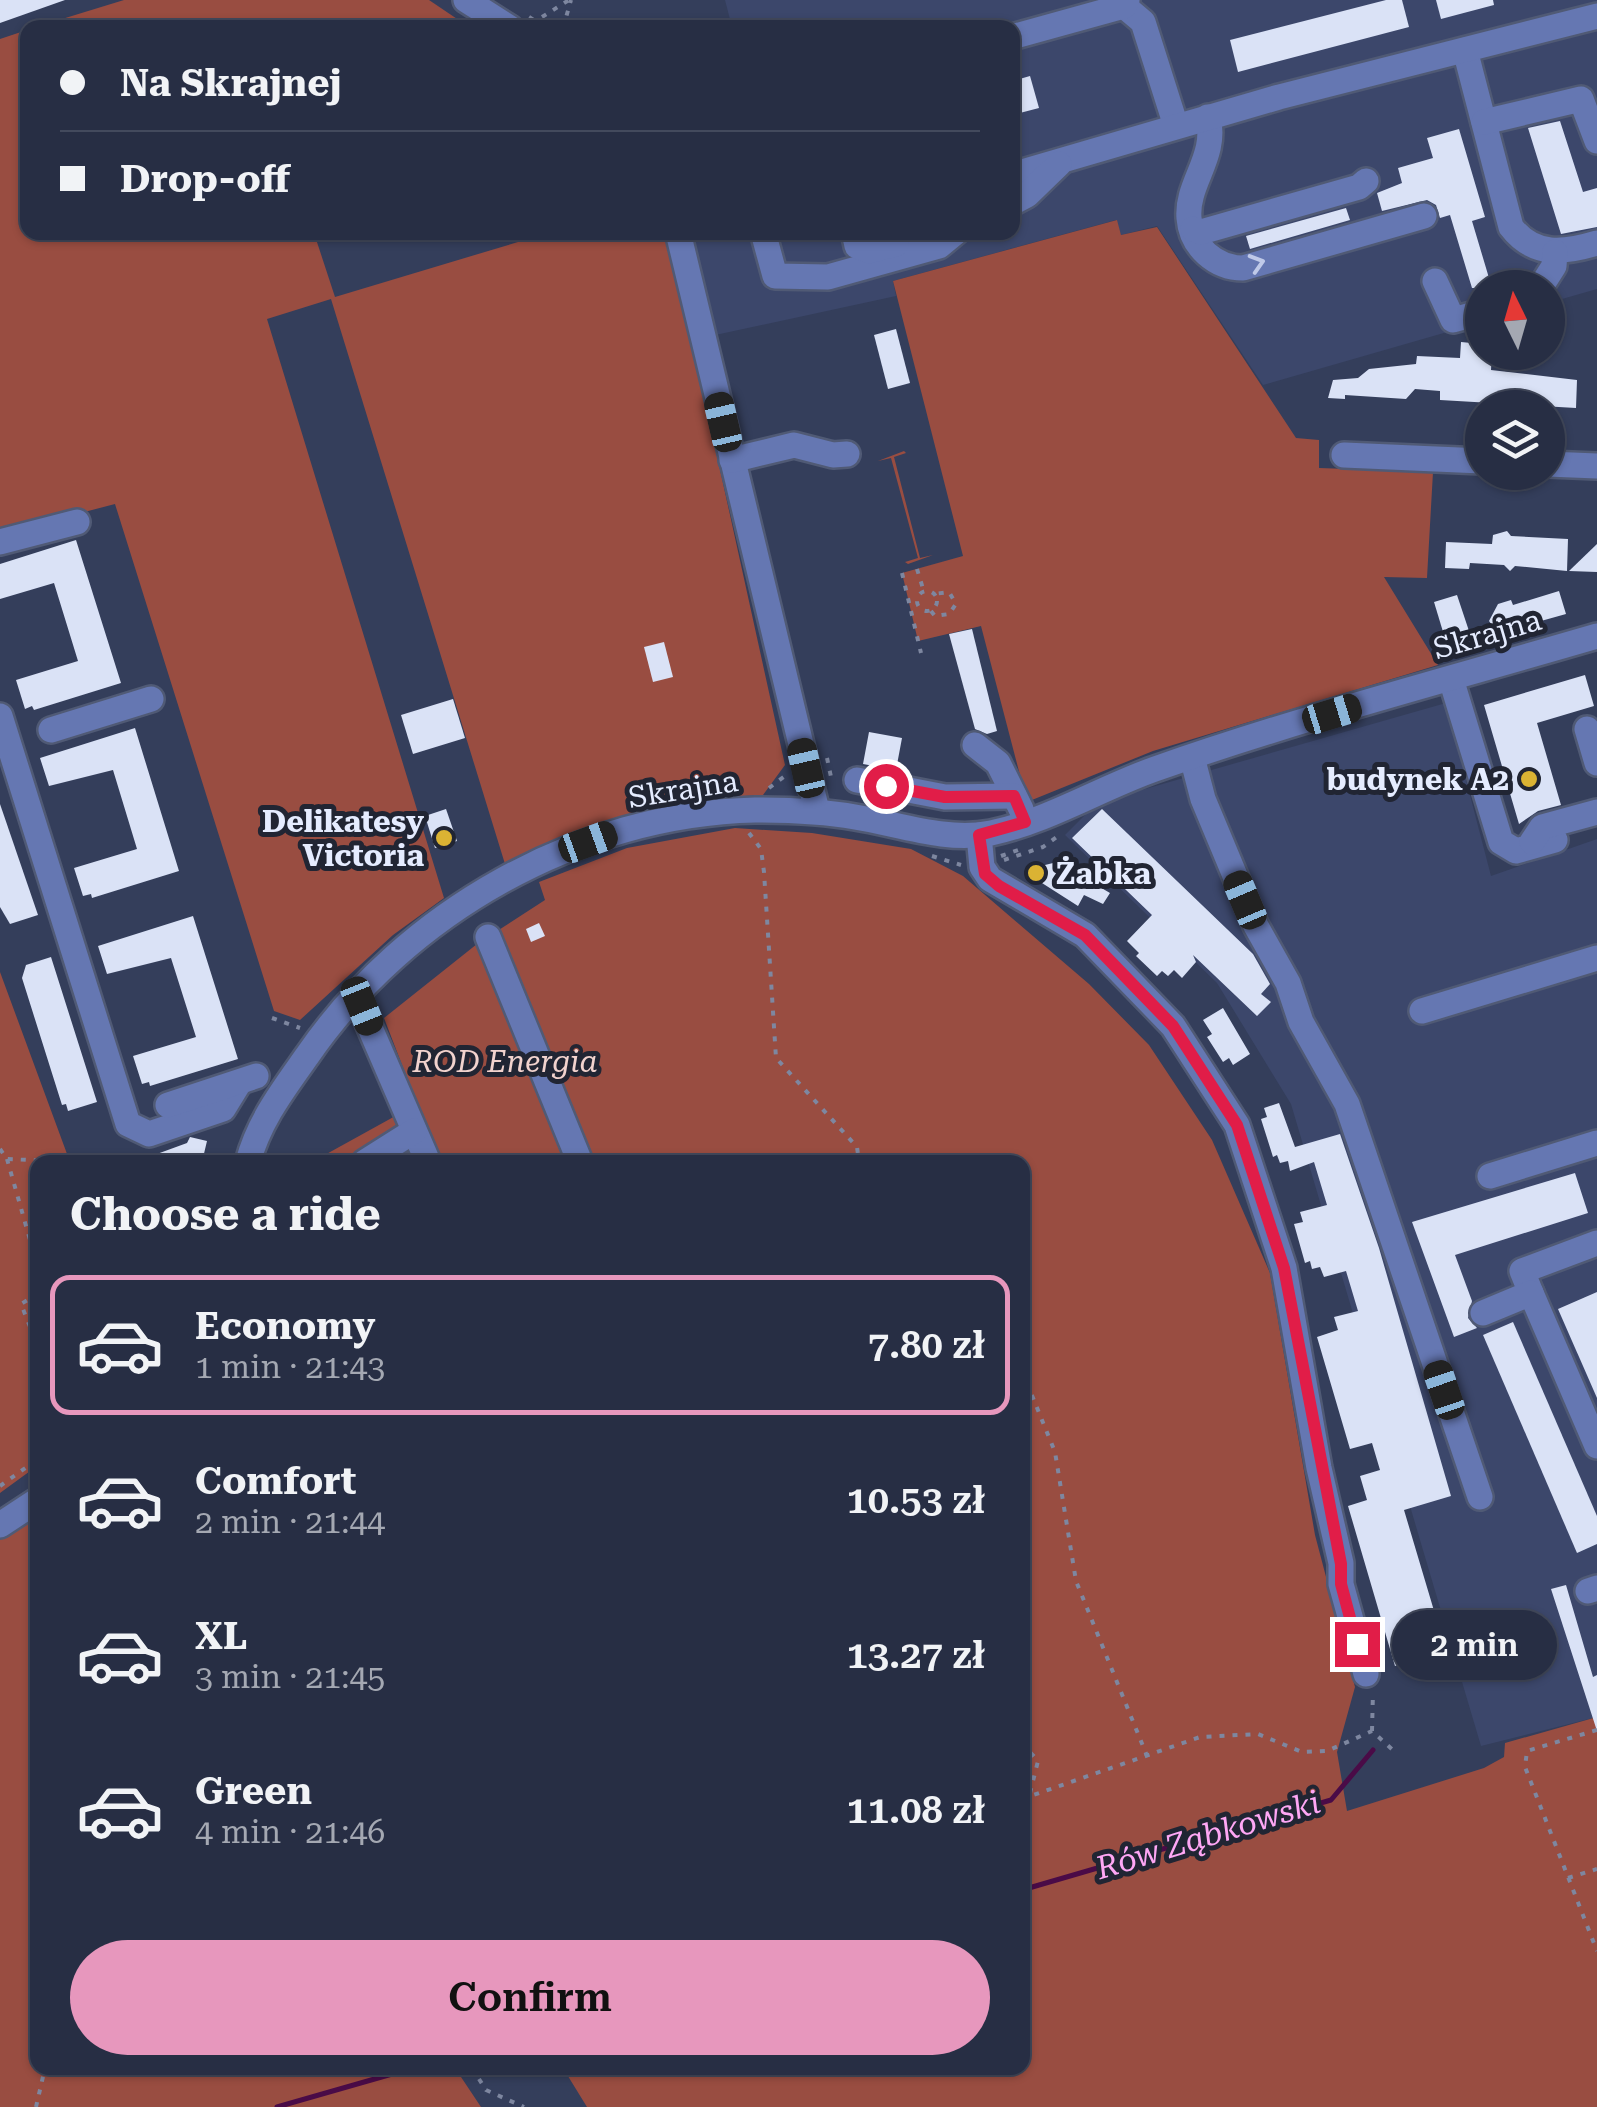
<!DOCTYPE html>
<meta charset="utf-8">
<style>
body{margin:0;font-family:"Roboto Serif",serif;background:#333a4f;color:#f1f3f6;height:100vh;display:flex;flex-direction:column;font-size:38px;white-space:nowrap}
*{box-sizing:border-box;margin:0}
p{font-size:32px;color:#a4a8b2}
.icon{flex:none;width:55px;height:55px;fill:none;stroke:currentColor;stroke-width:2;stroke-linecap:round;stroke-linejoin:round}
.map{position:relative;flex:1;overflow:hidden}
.side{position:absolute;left:30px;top:1155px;width:1000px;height:920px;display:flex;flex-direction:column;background:#272e44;border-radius:20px;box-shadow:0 2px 8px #0004,0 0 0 2px #434a5d}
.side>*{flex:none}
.hud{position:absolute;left:20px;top:20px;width:1000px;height:220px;border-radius:20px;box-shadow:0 2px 8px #0004,0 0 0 2px #434a5d;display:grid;align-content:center;height:220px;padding:0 40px;background:#272e44}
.needle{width:65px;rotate:355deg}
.controls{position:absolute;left:1465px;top:270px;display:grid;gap:20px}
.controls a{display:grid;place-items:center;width:100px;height:100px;border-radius:50%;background:#272e44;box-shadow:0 2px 8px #0004,0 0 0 2px #434a5d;font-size:50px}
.end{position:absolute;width:45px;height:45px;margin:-22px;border:12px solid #e11d48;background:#fff;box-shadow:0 0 0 5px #fff}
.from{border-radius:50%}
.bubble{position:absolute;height:70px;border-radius:35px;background:#272e44;box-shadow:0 2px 8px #0004,0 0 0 2px #434a5d;font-size:32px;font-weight:600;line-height:70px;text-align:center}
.car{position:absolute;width:30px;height:60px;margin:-30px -15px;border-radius:12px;box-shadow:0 0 8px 2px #0007;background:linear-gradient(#222 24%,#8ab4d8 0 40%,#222 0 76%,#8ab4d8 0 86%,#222 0)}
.hud b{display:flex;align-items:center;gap:35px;height:95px;font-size:38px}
.hud b+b{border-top:2px solid #434a5d}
.hud i{width:25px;height:25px;background:#f1f3f6}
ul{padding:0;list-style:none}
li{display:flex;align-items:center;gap:30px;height:140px;margin:0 20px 15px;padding:0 20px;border:5px solid transparent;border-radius:20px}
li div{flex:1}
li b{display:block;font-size:38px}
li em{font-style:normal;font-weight:600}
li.active{border-color:#e797bd}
li>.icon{width:90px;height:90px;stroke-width:1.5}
h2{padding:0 40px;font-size:45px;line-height:120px}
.button{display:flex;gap:20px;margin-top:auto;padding:20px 40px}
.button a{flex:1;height:115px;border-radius:60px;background:#e797bd;color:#111;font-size:40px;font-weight:600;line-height:115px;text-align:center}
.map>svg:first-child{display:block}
</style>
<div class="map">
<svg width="1597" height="2107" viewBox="0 0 1597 2107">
<rect width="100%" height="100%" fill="#343e5b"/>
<g fill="#3c476b">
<path d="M725,0H1597V289L1548,303V288H1482V322L1263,385L1157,226L1121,235L1116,220L893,281L896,296L706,337L681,233L1012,232V28L732,27Z"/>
<path d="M1446,703L1491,876L1597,839V1717L1481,1746L1291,1104L1217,983L1065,835L1088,812L1124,795Z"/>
</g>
<g fill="#994d41">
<path d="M124,0H429L469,27H36Z"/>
<path d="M27,30L28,232L314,233L335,297L548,233H668L785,765L763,795C669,799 589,822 505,864L331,299L267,319L444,898L393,935L300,1020L274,1011L115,504L0,534V39Z"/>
<path d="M1117,220L1121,235L1157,227L1296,438L1319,440V468L1433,472L1427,578L1384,577L1438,665L1153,751L1027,802L981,626L918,641L902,573L963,556L893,281Z"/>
<path d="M904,451L906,453L894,457L920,558L933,555L908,564L905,562L918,558L891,458L878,461Z"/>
<path d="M735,828L812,833L911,849L963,876L1089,984L1149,1045L1212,1140L1270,1273L1315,1535L1355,1687L1337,1752L1347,1811L1484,1768L1504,1757L1505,1743L1597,1717V2107H587L563,2068H1022V1162H312L417,1104L384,1018L477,944L545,900L539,882L627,848Z"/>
<path d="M0,972L70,1162H38L37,1297L28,1304L37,1329V1466L0,1493Z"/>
<path d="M37,1512L38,2068H455L481,2107H0V1536Z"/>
</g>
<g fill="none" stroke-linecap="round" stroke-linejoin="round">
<g stroke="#4a0b47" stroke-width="5">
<path d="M1022,1890L1331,1800L1373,1750"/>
<path d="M277,2107L413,2068"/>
</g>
</g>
<g fill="#dae2f6">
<path d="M0,0H65L0,23Z"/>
<path d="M1386,0H1402L1409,27L1238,72L1230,40Z"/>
<path d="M1436,0H1493L1494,5L1441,19Z"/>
<path d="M1030,76L1039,108L1012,115V81Z"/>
<path d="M1560,121L1583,192L1597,188V227L1561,234L1528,128Z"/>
<path d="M1459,129L1485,217L1472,221L1492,288H1472L1450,215L1440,218L1436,205L1427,200L1382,211L1377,193L1402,183L1398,168L1433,158L1427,138Z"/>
<path d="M1346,208L1350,220L1250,249L1246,236Z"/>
<path d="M896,329L910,383L888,389L874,335Z"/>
<path d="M1461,342L1482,344V352H1492L1491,370L1577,380L1576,408L1440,400V391L1415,389L1406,399L1345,395V399L1328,398L1333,380L1358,378L1369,369L1416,364L1417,356L1460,358Z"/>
<path d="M1507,531L1511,536L1568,539L1567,571L1515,566L1510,571L1504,565L1470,563L1469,569L1445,568L1446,542L1492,544L1493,535Z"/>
<path d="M76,540L121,683L34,710L32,706L25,709L16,680L78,661L54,583L0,599V564Z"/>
<path d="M1597,544V572L1569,571Z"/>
<path d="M1559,591L1566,614L1498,633L1489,621L1498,604L1511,600L1513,605Z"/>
<path d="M1457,595L1470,634L1447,645L1434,602Z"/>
<path d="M972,629L997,731L987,734L975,729L949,634Z"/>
<path d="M664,642L673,677L653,682L644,647Z"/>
<path d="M1585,675L1594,706L1537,723L1561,805L1538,811L1519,824L1484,705Z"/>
<path d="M453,699L465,738L413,754L401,715Z"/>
<path d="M135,728L179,871L92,898L91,894L83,896L74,868L137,849L113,770L49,786L40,758Z"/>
<path d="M869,732L902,738L896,770L863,764Z"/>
<path d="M0,804L38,915L10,924L0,907Z"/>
<path d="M446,809L457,841L435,848L425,816Z"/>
<path d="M1102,809L1253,954L1270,984L1261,994L1271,1002L1257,1016L1193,955L1196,962L1182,978L1174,970L1168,976L1162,971L1157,976L1136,956L1139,953L1127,941L1152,915L1072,838Z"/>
<path d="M1057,862L1110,893L1103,904L1084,895L1078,906L1031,876L1037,867Z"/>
<path d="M193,916L238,1059L150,1086L149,1082L142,1084L133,1056L196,1037L171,958L107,974L98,946Z"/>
<path d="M539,923L545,936L531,942L526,929Z"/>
<path d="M51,957L97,1102L68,1111L66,1104L62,1105L22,978L26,965Z"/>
<path d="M1223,1008L1250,1054L1233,1065L1229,1058L1223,1062L1207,1037L1212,1034L1203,1020Z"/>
<path d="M1279,1103L1295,1147L1340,1134L1379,1248L1451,1496L1404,1510L1446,1651L1395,1666L1348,1506L1367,1500L1360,1476L1380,1470L1372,1443L1350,1449L1317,1337L1338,1330L1334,1317L1358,1311L1346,1271L1324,1277L1320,1267L1312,1269L1310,1261L1305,1263L1294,1224L1303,1222L1300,1212L1327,1205L1314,1162L1290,1171L1288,1161L1280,1163L1277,1155L1273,1157L1261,1119L1267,1117L1264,1108Z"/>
<path d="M190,1137L207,1141L202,1162H135L187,1143Z"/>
<path d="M1575,1173L1588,1213L1455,1255L1472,1301L1468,1318L1477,1328L1454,1337L1412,1222Z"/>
<path d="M1597,1292V1398L1558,1309Z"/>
<path d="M1513,1322L1597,1516V1544L1577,1553L1483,1335Z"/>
<path d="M1566,1585L1593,1677L1597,1675V1731L1551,1589Z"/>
</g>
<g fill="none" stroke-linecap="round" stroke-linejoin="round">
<g stroke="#505a75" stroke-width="30">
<g id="minor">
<path d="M466,0L510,28"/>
<path d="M1124,6L1143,22L1176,126"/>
<path d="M1012,37L1124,6L1127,0"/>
<path d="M1465,50L1511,227C1534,257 1564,253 1597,243"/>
<path d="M1208,117C1218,157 1186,183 1189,218C1191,247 1216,268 1243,268L1424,216"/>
<path d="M1484,122L1581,99L1597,141"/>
<path d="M1012,175L1279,97L1597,16"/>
<path d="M1012,203L1027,195L1059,164"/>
<path d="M1193,229L1201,232L1359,187L1366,181"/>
<path d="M678,232L817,811"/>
<path d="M763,232L775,276L828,277L939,246L956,232"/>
<path d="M854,232L857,246L869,251L896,244"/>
<path d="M1435,281L1453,320L1482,312"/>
<path d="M1540,288L1554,266L1555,252"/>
<path d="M1344,455L1482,461"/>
<path d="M732,460L794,445L833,455L847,454"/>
<path d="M1548,464L1597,466"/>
<path d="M0,542L77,522"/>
<path d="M1451,679L1501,842L1516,851L1555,840"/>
<path d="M0,716L128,1124L149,1134L223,1109L239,1083"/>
<path d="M1587,729L1597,763"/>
<path d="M51,730L151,699"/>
<path d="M975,745L998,763L1021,809"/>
<path d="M1192,757L1203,799L1256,926L1288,983L1301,1022L1347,1104L1480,1497"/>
<path d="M857,780L945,797L1014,796"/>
<path d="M979,835L982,867L990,879L1085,935L1173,1026L1237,1125L1284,1268L1319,1468L1341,1563V1584L1366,1674"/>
<path d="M1532,842L1542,827L1597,812"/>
<path d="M488,937L580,1162"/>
<path d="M355,993L428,1162"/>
<path d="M1422,1011L1597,958"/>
<path d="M168,1105L256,1076"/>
<path d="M248,1162C259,1121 283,1090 307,1056C406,912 579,814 755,810C789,810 822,811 855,817C899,824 946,842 991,833C1048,821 1101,788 1155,769C1300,718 1450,679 1597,636"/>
<path d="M365,1162L414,1131"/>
<path d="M1490,1176L1597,1143"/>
<path d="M1531,1293L1522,1271L1597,1243"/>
<path d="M1483,1313L1531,1293L1597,1446"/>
<path d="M0,1525L38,1500"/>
<path d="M1588,1591L1597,1588"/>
</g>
</g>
<g stroke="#7e87a0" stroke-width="4" stroke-dasharray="5 8" stroke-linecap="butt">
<path d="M529,17L546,28"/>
<path d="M542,17L569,0"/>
<path d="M563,28L571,0"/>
<path d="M917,569L924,592"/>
<path d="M902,573L921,653"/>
<circle cx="927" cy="601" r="10"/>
<path d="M931,611L935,616L949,614L956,604L949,592L934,594"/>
<path d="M827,758L831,777"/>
<path d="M769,788L789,773"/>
<path d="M749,833L761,849L764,872L776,1058L857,1147L859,1162"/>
<path d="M932,856L961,865"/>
<path d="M1001,856L1021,849"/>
<path d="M1004,860L1043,847L1058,836"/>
<path d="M272,1018L300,1028"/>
<path d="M0,1149L7,1159L51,1161"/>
<path d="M7,1159L38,1268"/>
<path d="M38,1294L21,1304L38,1347"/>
<path d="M1022,1371L1055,1452L1076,1581L1147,1756"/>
<path d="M0,1486L38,1459"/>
<path d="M1597,1730L1527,1751L1525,1767L1597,1951"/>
<path d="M1372,1731L1373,1692"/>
<path d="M1022,1743L1038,1761L1029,1797"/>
<path d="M1022,1799L1200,1737L1258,1734L1302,1752L1327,1751L1372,1731L1395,1752"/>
<path d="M1568,1878L1597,1869"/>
<path d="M472,2068L486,2090L524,2107"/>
<path d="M36,2107L45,2068"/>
</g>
<use href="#minor" stroke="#6577b2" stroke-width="25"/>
</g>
<defs><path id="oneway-chevron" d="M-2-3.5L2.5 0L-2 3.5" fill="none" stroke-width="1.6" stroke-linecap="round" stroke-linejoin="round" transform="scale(2.5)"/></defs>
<use stroke="#bfc9e8" href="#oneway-chevron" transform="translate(1257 263) rotate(-17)"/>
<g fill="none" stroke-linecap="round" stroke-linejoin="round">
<path stroke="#e11d48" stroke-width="12" d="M886,786L945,797L1014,796L1025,822L979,835L985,874L999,886L1085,935L1173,1026L1237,1125L1284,1268L1341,1564V1584L1357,1644"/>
</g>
<g fill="#dbb333" stroke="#212533" stroke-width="4">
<circle cx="1529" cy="779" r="10"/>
<circle cx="444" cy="838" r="10"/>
<circle cx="1036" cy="873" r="10"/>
</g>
<g text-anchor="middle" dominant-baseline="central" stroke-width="10" stroke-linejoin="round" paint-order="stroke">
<g font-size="30" fill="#e5ecff" stroke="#212533">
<text transform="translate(1487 634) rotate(-16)">Skrajna</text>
<text transform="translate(683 789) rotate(-9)">Skrajna</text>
</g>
<g font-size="30" font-weight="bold" fill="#e5ecff" stroke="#212533" text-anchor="end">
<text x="1509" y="779">budynek A2</text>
<text x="424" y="821">Delikatesy<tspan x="424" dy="34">Victoria</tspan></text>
<text x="1056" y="873" text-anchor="start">Żabka</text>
</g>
<g font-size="30" font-style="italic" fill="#f2d3ce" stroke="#212533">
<text x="505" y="1061">ROD Energia</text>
</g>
<g font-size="32" font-style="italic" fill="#fea7f5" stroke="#212533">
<text transform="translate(1208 1835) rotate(-17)">Rów Ząbkowski</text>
</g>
</g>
</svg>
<div class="controls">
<a><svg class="needle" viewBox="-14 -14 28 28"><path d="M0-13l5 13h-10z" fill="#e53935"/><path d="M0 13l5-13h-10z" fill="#a4a8b2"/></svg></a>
<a><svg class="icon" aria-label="layers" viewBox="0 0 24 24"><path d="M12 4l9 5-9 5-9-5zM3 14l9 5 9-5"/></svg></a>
</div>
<i class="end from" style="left:886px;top:786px"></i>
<i class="end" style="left:1357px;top:1644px"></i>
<div class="bubble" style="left:1392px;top:1610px;width:165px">2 min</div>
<i class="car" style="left:723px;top:422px;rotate:347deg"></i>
<i class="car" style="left:1332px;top:714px;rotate:73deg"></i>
<i class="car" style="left:806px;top:768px;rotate:347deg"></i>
<i class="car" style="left:588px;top:842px;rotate:70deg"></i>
<i class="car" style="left:1245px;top:900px;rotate:337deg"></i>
<i class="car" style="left:362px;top:1006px;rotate:158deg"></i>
<i class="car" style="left:1444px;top:1390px;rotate:341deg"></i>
<div class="hud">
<b><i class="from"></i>Na Skrajnej</b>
<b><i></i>Drop-off</b>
</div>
<section class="side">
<h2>Choose a ride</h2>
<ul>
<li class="active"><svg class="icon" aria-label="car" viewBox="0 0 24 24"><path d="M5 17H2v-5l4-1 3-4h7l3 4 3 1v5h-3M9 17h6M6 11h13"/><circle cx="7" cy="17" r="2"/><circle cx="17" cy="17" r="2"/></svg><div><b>Economy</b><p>1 min · 21:43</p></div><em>7.80 zł</em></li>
<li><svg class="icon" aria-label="car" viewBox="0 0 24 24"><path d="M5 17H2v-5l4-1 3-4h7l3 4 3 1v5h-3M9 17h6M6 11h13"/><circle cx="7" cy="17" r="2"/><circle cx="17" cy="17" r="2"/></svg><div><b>Comfort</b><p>2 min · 21:44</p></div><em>10.53 zł</em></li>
<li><svg class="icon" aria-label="car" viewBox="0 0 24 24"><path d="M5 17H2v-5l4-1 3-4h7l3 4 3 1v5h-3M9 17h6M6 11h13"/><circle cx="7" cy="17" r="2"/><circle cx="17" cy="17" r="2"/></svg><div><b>XL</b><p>3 min · 21:45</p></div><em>13.27 zł</em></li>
<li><svg class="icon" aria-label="car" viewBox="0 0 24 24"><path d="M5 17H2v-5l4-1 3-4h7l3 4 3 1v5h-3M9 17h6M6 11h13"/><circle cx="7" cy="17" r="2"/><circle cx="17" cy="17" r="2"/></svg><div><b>Green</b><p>4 min · 21:46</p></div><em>11.08 zł</em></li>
</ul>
<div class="button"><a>Confirm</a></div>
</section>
</div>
